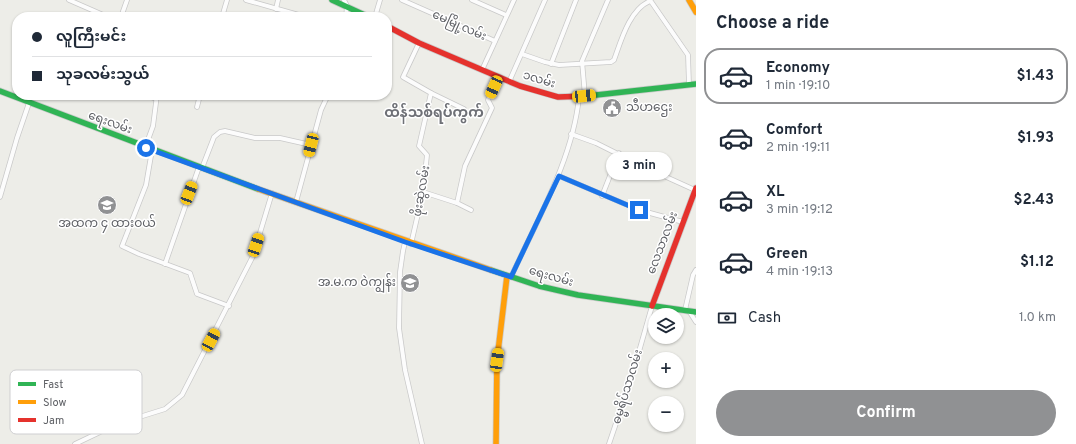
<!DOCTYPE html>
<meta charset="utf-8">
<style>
body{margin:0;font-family:Overpass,"Noto Sans Myanmar",sans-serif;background:#f2f2f3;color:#1f2937;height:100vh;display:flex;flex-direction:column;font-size:15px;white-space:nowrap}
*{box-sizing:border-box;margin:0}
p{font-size:13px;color:#747a83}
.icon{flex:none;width:22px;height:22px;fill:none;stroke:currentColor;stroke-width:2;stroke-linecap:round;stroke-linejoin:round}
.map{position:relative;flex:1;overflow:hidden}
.panel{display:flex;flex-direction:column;background:#fff;width:380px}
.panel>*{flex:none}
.banner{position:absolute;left:12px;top:12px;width:380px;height:88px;border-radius:16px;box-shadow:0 1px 3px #0004;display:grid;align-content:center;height:88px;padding:0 20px;background:#fff}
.tools{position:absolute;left:648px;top:308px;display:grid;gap:8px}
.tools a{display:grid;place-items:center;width:36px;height:36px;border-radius:50%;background:#fff;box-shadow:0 1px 3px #0004;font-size:20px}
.end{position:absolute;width:18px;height:18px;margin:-9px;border:5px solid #1a73e8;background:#fff;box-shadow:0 0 0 2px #fff}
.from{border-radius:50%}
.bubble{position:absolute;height:28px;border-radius:14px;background:#fff;box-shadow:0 1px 3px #0004;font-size:13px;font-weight:700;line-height:28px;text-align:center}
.car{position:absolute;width:12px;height:24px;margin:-12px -6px;border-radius:5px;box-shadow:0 0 3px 1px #0007;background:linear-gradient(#f5c518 24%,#345 0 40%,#f5c518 0 76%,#345 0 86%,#f5c518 0)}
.banner b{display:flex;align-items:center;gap:14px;height:38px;font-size:15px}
.banner b+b{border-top:1px solid #e0e1e3}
.banner i{width:10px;height:10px;background:#1f2937}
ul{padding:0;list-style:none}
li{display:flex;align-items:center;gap:12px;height:56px;margin:0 8px 6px;padding:0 12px;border:2px solid transparent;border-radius:16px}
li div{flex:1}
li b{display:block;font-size:15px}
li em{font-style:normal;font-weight:700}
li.current{border-color:#909193}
li>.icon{width:36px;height:36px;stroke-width:1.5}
h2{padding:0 20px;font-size:18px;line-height:48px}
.pay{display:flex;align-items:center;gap:10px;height:44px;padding:0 20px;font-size:15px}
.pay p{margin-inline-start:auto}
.primary-button{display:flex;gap:8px;margin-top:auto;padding:8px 20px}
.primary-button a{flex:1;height:46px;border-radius:24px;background:#909193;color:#fff;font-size:16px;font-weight:700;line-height:46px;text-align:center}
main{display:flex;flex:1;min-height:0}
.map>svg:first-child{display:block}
</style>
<main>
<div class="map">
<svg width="696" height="444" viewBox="0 0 696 444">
<rect width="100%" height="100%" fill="#edede8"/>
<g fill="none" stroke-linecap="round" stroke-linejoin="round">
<g stroke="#c9c9c9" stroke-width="5.5">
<g id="street">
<path d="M69,0L108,17"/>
<path d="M246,0L306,17"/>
<path d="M344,0L347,6L346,17"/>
<path d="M402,0L495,41"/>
<path d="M472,0L506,15"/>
<path d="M650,0L688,55L689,85"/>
<path d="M276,9L278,0"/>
<path d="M121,17L127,0"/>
<path d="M222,17L227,0"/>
<path d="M375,17L380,0"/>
<path d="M522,54L545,62L559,65L611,62L614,60C621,41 629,10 650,1"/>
<path d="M551,64L576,0"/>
<path d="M482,70L514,0"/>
<path d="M509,82L545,0"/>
<path d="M431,93L464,109"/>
<path d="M146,95L156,99"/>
<path d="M585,96L582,61L608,0"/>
<path d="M197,107L200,95"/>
<path d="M571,134L596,143L642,166L695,190"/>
<path d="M145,148L153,126L157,95"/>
<path d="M152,150L146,185L122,246L139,254L190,273L197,294L229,306"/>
<path d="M202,168L214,137L220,132L225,131L255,138H280L311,145"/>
<path d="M559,176L639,210L683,222"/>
<path d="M423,192L457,203L471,210"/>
<path d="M602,196L619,153"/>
<path d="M0,197L17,138L29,103"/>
<path d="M296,202L321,110L328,95"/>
<path d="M457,203L465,166L492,108L488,100L489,97L498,77"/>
<path d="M405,242L403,251L400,272L399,328L405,370L422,444"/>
<path d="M411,244L423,192L427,155L419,146L431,93L403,77L419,43"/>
<path d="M165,264L199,167"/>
<path d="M511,277C537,220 573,159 579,97"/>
<path d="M685,310L693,275L696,270"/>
<path d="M689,311L696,322"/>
<path d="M75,444L117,424L165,409L182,395L253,256L272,193"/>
<path d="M609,444L632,376L652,306"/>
</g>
</g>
<g stroke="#cacaca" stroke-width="7">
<g id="fast">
<path d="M332,0L369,17"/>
<path d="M0,91L258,189"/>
<path d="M587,96L696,84"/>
<path d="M491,270L539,286L578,295L696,312"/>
</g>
</g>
<g stroke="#cacaca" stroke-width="7">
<g id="slow">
<path d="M689,0L696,12"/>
<path d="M258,189L491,270"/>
<path d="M496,444L497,360L507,276"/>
</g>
</g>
<g stroke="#cacaca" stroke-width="7">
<g id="jam">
<path d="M387,26L419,43L520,86L558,97L587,96"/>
<path d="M652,306L696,188"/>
</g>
</g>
<use href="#street" stroke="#fcfcfc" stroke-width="4"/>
<use href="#fast" stroke="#30b455" stroke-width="5.5"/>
<use href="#slow" stroke="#ff9f0a" stroke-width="5.5"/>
<use href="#jam" stroke="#e5322d" stroke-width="5.5"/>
</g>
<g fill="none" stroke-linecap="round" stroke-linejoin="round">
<path stroke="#1a73e8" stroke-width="5" d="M146,148L405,242L511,277L559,176L639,210"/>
</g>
<defs>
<g id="civic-disc" transform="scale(1)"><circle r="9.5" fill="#909193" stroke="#fff"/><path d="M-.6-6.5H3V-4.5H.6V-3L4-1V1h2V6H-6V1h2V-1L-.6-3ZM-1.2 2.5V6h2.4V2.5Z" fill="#fff"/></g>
<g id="school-disc" transform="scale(1)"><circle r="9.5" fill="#909193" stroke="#fff"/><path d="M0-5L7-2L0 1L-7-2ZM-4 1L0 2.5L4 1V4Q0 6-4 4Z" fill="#fff"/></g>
</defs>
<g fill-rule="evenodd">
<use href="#civic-disc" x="612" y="108"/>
<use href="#school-disc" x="107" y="205"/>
<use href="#school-disc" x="410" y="283"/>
</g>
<g text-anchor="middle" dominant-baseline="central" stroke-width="3" stroke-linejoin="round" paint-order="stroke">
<g font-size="12" fill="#5e6065" stroke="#fff">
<text transform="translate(459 26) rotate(24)">မေမြို့လမ်း</text>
<text transform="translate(539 80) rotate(17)">၁လမ်း</text>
<text transform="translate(110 123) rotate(20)">ရေးလမ်း</text>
<text transform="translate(422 191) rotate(-80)">ဖိုးဆွဲလမ်း</text>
<text transform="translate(663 243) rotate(-69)">လေသာလမ်း</text>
<text transform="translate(551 277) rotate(16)">ရေးလမ်း</text>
<text transform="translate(628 387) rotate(-73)">ဓမ္မရိပ်သာလမ်း</text>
</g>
<g font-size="12" fill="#5e6065" stroke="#fff" text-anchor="start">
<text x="626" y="108">သီဟဌေး</text>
<text x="107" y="224" text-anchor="middle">အထက ၄ ထားဝယ်</text>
<text x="396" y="283" text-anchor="end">အ.မ.က ဝဲကျွန်း</text>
</g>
<g font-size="14" font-weight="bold" fill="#6f7177" stroke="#fff">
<text x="434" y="113">ထိန်သစ်ရပ်ကွက်</text>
</g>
</g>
<rect x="10" y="370" width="132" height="64" rx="6" fill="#fff" stroke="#cfcfd1" stroke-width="1"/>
<rect x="18" y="382" width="18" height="4" fill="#30b455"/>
<rect x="18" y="400" width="18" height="4" fill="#ff9f0a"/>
<rect x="18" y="418" width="18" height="4" fill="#e5322d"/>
<g font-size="11" fill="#5e6065">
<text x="43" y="388">Fast</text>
<text x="43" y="406">Slow</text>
<text x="43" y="424">Jam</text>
</g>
</svg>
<div class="tools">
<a><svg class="icon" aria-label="layers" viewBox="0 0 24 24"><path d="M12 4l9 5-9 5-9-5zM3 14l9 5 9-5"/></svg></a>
<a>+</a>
<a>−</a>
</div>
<i class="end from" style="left:146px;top:148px"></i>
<i class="end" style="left:639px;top:210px"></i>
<div class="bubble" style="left:606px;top:152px;width:66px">3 min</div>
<i class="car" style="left:494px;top:87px;rotate:204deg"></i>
<i class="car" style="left:584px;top:96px;rotate:84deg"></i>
<i class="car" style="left:311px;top:145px;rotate:194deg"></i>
<i class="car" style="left:189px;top:193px;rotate:21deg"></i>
<i class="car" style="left:256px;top:245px;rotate:18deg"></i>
<i class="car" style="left:211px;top:340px;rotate:28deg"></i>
<i class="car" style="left:497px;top:360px;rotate:8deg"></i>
<div class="banner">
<b><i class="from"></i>လူကြီးမင်း</b>
<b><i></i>သုခလမ်းသွယ်</b>
</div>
</div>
<section class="panel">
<h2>Choose a ride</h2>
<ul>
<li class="current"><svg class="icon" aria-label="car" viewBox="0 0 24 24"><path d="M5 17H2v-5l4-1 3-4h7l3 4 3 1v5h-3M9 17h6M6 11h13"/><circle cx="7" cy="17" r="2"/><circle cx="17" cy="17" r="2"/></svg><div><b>Economy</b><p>1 min · 19:10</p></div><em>$1.43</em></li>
<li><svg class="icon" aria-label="car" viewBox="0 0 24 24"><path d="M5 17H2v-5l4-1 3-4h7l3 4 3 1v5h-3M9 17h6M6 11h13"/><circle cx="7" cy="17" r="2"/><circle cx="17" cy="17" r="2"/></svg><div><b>Comfort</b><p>2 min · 19:11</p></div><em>$1.93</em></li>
<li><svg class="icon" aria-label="car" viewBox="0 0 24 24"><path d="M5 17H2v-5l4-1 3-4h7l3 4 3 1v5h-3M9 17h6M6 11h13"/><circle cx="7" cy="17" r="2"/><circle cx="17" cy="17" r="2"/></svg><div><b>XL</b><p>3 min · 19:12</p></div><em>$2.43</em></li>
<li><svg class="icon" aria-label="car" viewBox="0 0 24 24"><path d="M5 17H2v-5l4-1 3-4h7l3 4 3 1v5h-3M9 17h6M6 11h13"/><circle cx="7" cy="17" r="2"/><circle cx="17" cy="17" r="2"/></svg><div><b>Green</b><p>4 min · 19:13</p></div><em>$1.12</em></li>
</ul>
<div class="pay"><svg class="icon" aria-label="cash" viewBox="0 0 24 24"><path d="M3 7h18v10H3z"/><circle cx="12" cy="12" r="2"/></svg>Cash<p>1.0 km</p></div>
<div class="primary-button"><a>Confirm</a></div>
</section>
</main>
